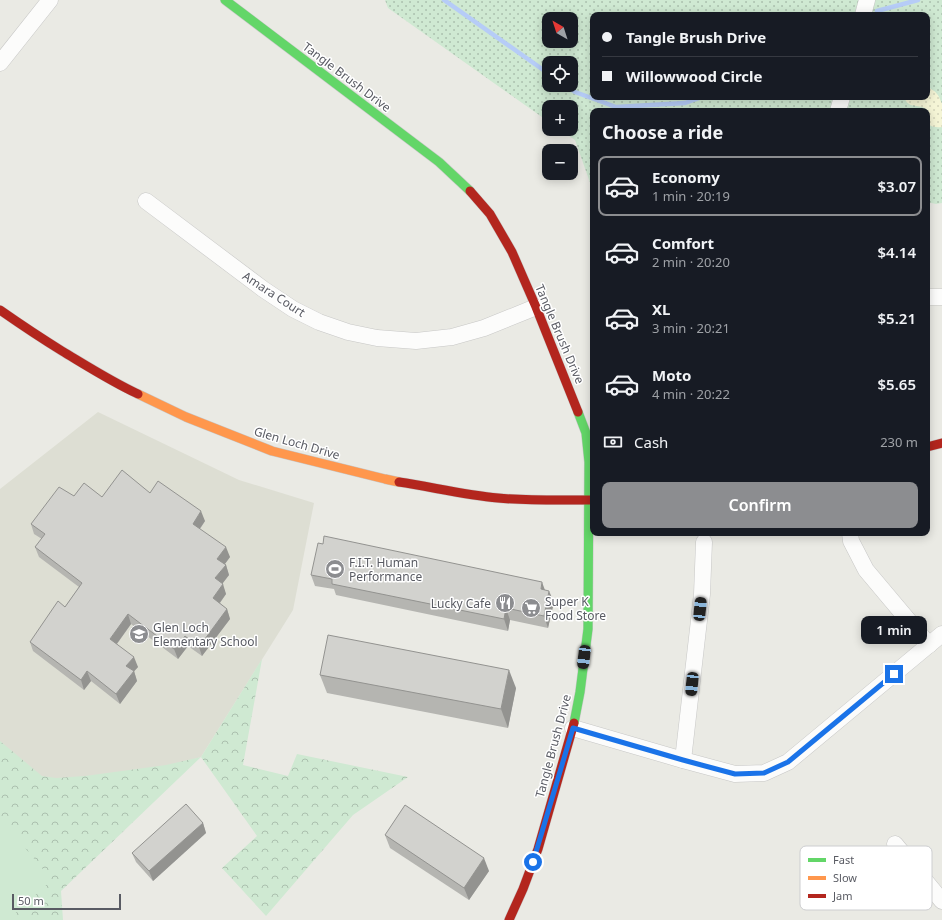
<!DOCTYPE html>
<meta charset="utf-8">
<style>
body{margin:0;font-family:"Noto Sans",sans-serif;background:#242831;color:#f1f3f6;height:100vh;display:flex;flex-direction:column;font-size:15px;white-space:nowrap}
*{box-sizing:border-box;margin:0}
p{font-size:13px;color:#9ea1a6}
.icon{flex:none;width:22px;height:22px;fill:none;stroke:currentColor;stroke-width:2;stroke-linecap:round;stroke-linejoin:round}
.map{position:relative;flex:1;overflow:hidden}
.sheet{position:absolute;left:590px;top:108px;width:340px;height:428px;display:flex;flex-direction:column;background:#171b24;border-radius:8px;box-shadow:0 2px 10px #0003}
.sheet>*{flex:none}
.guide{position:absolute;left:590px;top:12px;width:340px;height:88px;border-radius:8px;box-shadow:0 2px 10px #0003;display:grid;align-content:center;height:88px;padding:0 12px;background:#171b24}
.needle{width:26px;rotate:321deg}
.tools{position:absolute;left:542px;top:12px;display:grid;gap:8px}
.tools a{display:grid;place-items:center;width:36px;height:36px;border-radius:8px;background:#171b24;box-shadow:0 2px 10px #0003;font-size:20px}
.scale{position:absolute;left:12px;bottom:10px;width:109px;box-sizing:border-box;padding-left:4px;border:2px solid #595b63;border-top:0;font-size:11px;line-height:14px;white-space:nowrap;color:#595b63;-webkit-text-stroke:3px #fff;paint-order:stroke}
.end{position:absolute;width:18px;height:18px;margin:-9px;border:5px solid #1a73e8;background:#fff;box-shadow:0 0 0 2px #fff}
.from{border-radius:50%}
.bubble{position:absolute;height:28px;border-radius:8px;background:#171b24;box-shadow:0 2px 10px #0003;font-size:13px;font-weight:600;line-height:28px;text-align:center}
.car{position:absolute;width:12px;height:24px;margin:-12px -6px;border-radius:5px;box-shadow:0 0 3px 1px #0007;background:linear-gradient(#222 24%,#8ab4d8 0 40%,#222 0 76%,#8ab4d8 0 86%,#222 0)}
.guide b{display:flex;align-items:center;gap:14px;height:38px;font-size:15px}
.guide b+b{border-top:1px solid #363941}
.guide i{width:10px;height:10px;background:#f1f3f6}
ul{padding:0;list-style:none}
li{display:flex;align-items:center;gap:12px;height:60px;margin:0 8px 6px;padding:0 4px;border:2px solid transparent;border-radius:8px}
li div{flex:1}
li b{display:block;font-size:15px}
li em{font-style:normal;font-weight:600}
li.selected{border-color:#8c8d90}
li>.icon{width:36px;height:36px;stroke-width:1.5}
h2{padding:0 12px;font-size:18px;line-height:48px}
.pay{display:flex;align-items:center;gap:10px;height:44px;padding:0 12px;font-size:15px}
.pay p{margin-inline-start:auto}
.primary-button{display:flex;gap:8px;margin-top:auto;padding:8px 12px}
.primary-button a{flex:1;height:46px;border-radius:8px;background:#8c8d90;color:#fff;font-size:16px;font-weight:600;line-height:46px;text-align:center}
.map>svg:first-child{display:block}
</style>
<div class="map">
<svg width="942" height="920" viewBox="0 0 942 920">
<defs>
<pattern id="grass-dots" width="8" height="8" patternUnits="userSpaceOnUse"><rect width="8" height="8" fill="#cfe9d2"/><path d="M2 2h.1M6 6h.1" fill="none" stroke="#abc0ae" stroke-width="1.8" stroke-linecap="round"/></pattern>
<pattern id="forest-crowns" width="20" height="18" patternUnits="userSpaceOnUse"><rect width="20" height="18" fill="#cfe9d2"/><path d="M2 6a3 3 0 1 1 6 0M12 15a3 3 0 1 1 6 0" fill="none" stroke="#abc0ae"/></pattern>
<pattern id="sand-dots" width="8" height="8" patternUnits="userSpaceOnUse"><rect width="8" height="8" fill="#f5f5d6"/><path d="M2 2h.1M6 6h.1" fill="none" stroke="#d4d4ba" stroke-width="1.8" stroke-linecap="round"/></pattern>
</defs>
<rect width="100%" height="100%" fill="#eaeae4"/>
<path fill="#ddded3" d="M98,412L239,480L314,503L293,610L201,757L0,818V489Z"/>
<path fill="url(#grass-dots)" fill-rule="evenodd" d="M385,0H942V203L936,204L927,202V111H593V191L575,140L559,129H571V107H549V122L388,8ZM593,15H927V97H593ZM549,19H571V41H549ZM549,63H571V85H549Z"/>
<path fill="url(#forest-crowns)" d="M262,659L243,765L288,776L297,754L408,777L353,815L266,916L222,868L257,836L201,757L61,891L63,920H0V741L42,776L56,778L85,776L166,765L201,757Z"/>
<path fill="url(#sand-dots)" d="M927,85C930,90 935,90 937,94C940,97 940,101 942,103V127C919,129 934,114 926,109C917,103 909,110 904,97H927Z"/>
<path fill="#cfe9d2" d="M0,818L52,880L8,920H0Z"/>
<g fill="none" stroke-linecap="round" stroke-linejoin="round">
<g stroke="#b6ccf7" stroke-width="4.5">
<path d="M444,0L549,74"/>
<path d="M877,11L918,0"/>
<path d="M565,85L575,92L616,107L685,103L702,97"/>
</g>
<g stroke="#c7c7c6" stroke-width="17">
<g id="street">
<path d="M863,15L867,0"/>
<path d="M0,63L50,0"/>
<path d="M838,111L842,97"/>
<path d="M146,201L263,289L293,309L319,322L348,332L377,338L416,341L452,337L484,328L536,307"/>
<path d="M927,297H942"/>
<path d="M850,533L851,541L866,570L929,645"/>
<path d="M573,728L683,760L735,774L764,773L788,762L942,634"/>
<path d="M683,760L702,594L704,542"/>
<path d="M895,844L942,901"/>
</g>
</g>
<g stroke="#c7c7c7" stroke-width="10">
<g id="fast">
<path d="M225,0L439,162L470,191"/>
<path d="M574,723L580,692L588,629L589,462L586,433L578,412"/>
</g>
</g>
<g stroke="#c7c7c7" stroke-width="10">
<path id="slow" d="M138,394L186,417L272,451L385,479L399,482"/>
</g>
<g stroke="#c7c7c7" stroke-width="10">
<g id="jam">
<path d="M470,191L490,214L512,252L536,307L578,412"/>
<path d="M0,310C20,324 41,338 62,351C87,366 112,382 138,394"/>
<path d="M927,447L942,443"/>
<path d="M399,482C432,487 465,495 498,498C530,501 561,500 593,500"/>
<path d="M509,920L523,889L538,849L574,723"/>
</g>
</g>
<use href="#street" stroke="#fcfcfb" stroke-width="16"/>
<use href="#fast" stroke="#63d668" stroke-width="9"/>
<use href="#slow" stroke="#ff974d" stroke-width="9"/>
<use href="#jam" stroke="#b3261e" stroke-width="9"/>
</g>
<g fill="#b5b5b1">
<path d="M150,493L205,521L200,529L230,557L225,564L226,565L229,575L222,584L226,594L220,603L227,609L230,619L202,656L188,646L178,659L131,624L117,644L138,667L134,671L137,681L120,704L91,681L84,690L33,651L30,642L65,607L79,587L39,557L35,547L42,539L34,534L31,524L74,496L102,497Z"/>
<path d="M311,575L545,590L554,602L548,628L510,620L508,631L336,595L334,589L315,586Z"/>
<path d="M320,675L516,688L508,728L327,693Z"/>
<path d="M203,823L206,833L153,881L136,862L132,853Z"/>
<path d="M385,835L489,871L469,900L390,848Z"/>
</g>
<g fill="#939390">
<path d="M201,511L205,521L196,534L193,524Z"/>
<path d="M226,547L230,557L221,569L217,559Z"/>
<path d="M226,565L229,575L219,588L215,578Z"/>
<path d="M542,582L546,593L541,589Z"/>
<path d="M223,584L226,594L216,608L213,598Z"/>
<path d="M549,591L554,602L548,628L544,616Z"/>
<path d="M506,608L510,620L508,631L504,619Z"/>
<path d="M227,609L230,619L202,656L199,647Z"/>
<path d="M128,614L131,624L113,649L110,639Z"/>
<path d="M185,636L188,646L178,659L174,649Z"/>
<path d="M134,657L138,667L130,676L126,666Z"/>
<path d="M509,670L516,688L508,728L501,709Z"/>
<path d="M87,671L91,681L84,690L81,680Z"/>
<path d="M134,671L137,681L120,704L116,694Z"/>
<path d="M203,823L206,833L153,881L149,871Z"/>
<path d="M484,858L489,871L469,900L464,888Z"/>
</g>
<g fill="#d2d2ce" stroke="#939390">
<path d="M122,470L150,493L158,481L201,511L193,524L226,547L217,559L226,565L215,578L223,584L213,598L227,609L199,647L185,636L174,649L128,614L110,639L134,657L126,666L134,671L116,694L87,671L81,680L30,642L58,601L65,607L82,583L35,547L45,534L31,524L59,487L74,496L84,483L102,497Z"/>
<path d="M324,536L542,582L541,589L549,591L544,616L506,608L504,619L332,584V579L311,575L318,543L323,544Z"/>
<path d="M328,635L509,670L501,709L320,675Z"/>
<path d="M186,804L203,823L149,871L132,853Z"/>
<path d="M405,805L484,858L464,888L385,835Z"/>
</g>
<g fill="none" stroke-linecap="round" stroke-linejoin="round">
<path stroke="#1a73e8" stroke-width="5" d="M533,862L573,728L683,760L735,774L764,773L788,762L894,674"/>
</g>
<defs>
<g id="stadium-disc" transform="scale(1)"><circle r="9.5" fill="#8c8d90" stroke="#fff"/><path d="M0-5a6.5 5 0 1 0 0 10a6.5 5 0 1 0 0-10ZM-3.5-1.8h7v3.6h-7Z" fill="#fff"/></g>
<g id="restaurant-disc" transform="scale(1)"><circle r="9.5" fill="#8c8d90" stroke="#fff"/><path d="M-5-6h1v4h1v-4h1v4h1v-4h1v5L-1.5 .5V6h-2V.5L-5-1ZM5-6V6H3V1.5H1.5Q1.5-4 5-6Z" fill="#fff"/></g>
<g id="supermarket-disc" transform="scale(1)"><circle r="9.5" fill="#8c8d90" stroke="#fff"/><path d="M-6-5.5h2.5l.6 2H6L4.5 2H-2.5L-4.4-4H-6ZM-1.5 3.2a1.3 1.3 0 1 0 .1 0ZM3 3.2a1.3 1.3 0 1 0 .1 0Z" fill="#fff"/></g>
<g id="school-disc" transform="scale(1)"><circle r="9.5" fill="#8c8d90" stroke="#fff"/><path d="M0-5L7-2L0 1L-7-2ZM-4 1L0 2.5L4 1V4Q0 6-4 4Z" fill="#fff"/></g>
</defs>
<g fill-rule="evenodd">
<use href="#stadium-disc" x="335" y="569"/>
<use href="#restaurant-disc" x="505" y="603"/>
<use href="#supermarket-disc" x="531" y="608"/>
<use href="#school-disc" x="139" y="634"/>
</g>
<g text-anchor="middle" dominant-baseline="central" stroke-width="3" stroke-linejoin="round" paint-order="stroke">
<g font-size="12" fill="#595b63" stroke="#fff">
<text transform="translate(347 77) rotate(37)">Tangle Brush Drive</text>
<text transform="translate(274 294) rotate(33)">Amara Court</text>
<text transform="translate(560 334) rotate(67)">Tangle Brush Drive</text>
<text transform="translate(297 443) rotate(16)">Glen Loch Drive</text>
<text transform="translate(553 746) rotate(-75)">Tangle Brush Drive</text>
</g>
<g font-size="12" fill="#595b63" stroke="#fff" text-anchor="start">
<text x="349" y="562">F.I.T. Human<tspan x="349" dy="14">Performance</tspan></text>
<text x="545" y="601">Super K<tspan x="545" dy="14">Food Store</tspan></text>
<text x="491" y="603" text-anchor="end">Lucky Cafe</text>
<text x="153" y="627">Glen Loch<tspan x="153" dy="14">Elementary School</tspan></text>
</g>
</g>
<rect x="800" y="846" width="132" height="64" rx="6" fill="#fff" stroke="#cdced0" stroke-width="1"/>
<rect x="808" y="858" width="18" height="4" fill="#63d668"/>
<rect x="808" y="876" width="18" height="4" fill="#ff974d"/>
<rect x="808" y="894" width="18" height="4" fill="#b3261e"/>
<g font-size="11" fill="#595b63">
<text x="833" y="864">Fast</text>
<text x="833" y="882">Slow</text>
<text x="833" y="900">Jam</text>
</g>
</svg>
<div class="tools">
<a><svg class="needle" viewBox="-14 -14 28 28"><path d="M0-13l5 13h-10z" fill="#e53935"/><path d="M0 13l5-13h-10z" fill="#9ea1a6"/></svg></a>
<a><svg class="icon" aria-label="locate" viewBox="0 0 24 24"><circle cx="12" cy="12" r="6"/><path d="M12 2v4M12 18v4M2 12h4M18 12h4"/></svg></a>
<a>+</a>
<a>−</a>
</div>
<div class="scale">50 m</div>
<i class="end from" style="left:533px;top:862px"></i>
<i class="end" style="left:894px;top:674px"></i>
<div class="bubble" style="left:861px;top:616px;width:66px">1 min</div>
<i class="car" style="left:700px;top:609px;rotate:6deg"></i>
<i class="car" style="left:584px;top:657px;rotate:187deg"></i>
<i class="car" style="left:692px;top:684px;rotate:186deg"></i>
<div class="guide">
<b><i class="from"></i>Tangle Brush Drive</b>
<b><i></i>Willowwood Circle</b>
</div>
<section class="sheet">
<h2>Choose a ride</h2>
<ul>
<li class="selected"><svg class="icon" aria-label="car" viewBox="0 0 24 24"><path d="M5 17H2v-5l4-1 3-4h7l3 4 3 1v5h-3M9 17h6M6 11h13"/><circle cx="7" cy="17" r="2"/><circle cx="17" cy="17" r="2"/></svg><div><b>Economy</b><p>1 min · 20:19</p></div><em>$3.07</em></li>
<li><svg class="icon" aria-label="car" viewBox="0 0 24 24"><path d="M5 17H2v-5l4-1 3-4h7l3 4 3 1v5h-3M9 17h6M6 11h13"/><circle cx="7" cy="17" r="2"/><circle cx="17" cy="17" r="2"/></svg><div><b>Comfort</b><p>2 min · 20:20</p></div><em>$4.14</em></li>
<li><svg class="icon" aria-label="car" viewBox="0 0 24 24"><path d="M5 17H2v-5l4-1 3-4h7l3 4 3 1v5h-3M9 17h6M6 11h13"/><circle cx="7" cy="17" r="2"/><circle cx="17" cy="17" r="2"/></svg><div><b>XL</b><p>3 min · 20:21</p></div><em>$5.21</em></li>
<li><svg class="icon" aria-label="car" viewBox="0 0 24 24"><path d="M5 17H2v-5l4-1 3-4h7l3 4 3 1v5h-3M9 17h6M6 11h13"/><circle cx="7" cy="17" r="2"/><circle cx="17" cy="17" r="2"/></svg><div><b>Moto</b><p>4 min · 20:22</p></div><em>$5.65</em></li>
</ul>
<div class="pay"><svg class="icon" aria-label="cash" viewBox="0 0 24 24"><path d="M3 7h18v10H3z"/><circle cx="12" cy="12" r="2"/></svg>Cash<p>230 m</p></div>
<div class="primary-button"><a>Confirm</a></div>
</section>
</div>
